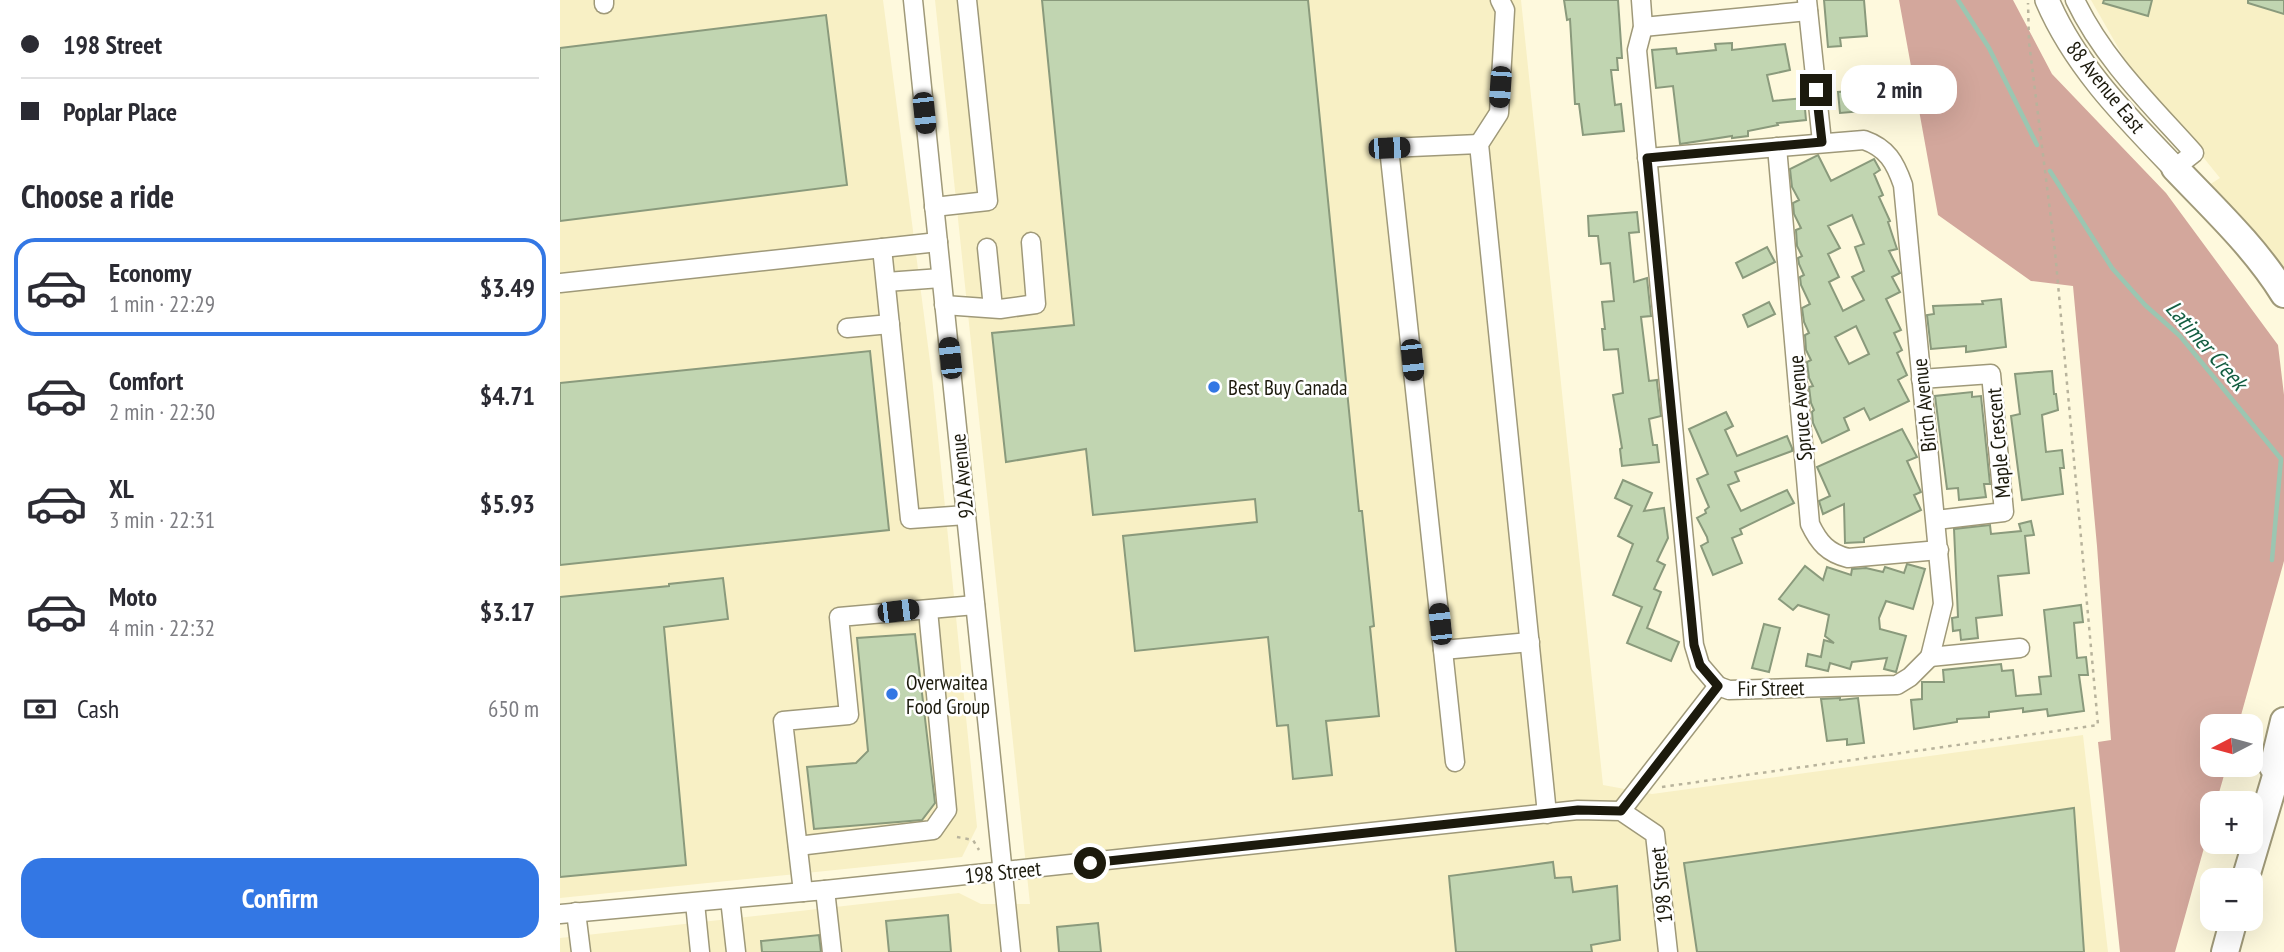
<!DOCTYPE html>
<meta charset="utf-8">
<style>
body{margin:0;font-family:"PT Sans Narrow",sans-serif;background:#f2f2f3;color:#2b2b33;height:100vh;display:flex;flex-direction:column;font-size:26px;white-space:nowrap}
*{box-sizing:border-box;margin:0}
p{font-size:23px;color:#7c7c81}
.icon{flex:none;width:38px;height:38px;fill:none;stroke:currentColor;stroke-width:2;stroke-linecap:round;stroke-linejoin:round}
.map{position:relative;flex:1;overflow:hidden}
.side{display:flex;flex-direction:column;background:#fff;width:560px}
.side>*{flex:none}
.top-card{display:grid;align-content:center;height:154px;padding:0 21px;background:#fff}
.needle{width:46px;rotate:264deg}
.fabs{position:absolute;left:1640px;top:714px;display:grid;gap:14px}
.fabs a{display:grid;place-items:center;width:63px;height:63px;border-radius:14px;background:#fff;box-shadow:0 7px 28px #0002;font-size:35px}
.end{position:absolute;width:32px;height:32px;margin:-16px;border:9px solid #1c1a0d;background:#fff;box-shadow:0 0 0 4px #fff}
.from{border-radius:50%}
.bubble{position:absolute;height:49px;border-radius:21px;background:#fff;box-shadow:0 7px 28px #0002;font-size:23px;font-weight:800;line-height:49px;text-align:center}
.car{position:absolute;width:21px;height:42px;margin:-21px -10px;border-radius:9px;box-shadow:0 0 5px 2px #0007;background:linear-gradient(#222 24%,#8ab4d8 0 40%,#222 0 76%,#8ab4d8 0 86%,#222 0)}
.top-card b{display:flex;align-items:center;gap:24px;height:66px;font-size:26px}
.top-card b+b{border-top:2px solid #e1e1e2}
.top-card i{width:18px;height:18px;background:#2b2b33}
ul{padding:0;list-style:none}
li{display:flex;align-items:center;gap:21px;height:98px;margin:0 14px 10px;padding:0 7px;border:4px solid transparent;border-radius:21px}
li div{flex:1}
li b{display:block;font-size:26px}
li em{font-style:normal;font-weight:800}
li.active{border-color:#3377e4}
li>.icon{width:63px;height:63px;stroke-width:1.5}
h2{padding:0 21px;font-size:32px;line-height:84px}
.pay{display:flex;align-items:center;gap:18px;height:77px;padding:0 21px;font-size:26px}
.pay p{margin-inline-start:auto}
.primary-button{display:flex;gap:14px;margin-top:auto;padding:14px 21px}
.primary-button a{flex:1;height:80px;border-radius:21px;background:#3377e4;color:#fff;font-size:28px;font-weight:800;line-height:80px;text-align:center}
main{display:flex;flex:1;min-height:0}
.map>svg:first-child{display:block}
</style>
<main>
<section class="side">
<div class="top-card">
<b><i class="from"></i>198 Street</b>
<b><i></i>Poplar Place</b>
</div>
<h2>Choose a ride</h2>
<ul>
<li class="active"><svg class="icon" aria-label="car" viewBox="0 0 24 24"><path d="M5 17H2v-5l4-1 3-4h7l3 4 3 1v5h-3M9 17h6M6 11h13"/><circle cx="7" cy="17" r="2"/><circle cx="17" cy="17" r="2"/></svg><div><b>Economy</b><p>1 min · 22:29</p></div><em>$3.49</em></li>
<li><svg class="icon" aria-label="car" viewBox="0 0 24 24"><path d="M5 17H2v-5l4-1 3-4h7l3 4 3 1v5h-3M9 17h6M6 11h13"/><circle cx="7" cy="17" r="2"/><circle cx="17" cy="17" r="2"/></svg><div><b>Comfort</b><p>2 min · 22:30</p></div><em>$4.71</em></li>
<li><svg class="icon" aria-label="car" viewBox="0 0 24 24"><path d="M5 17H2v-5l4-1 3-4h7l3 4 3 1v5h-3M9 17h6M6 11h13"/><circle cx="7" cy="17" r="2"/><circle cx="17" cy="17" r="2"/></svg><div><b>XL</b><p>3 min · 22:31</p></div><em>$5.93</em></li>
<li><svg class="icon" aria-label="car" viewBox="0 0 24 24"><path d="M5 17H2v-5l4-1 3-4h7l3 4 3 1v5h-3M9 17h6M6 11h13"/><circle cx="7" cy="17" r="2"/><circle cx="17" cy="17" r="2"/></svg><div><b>Moto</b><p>4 min · 22:32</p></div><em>$3.17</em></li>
</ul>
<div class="pay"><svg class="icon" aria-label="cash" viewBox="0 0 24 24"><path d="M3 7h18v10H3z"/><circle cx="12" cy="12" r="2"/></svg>Cash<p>650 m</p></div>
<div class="primary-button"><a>Confirm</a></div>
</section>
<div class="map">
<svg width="1724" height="952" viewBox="0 0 1724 952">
<rect width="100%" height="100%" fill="#fef9dd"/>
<g fill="#f8f0c5">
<path d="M0,0H323L372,377L417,827L402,857L0,898Z"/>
<path d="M375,0H961L1043,785L1092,794L1523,735L1548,952H0V938L399,893L421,904H470Z"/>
<path d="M1531,0H1724V269L1649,185L1660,178L1567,63Z"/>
</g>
<path fill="#d3a79c" d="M1339,0H1453L1492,74L1606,193L1718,345L1724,395V561L1678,726H1652V765H1667L1656,803H1652V819L1615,952H1560L1538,742L1551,740L1537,546L1513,286L1471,281L1378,215Z"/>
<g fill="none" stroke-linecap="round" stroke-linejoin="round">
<g stroke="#9bc6b1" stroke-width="4.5">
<path d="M1398,0L1429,48L1477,145"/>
<path d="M1490,171L1552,268L1585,305L1620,336L1721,459L1712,560"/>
</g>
</g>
<g fill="#c1d5b1" stroke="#8a9a7c" stroke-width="2" fill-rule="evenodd">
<path d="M482,0H748L799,511H802L814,626L810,627L819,716L766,721L772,775L733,779L728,725L717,726L708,637L575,651L563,536L697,522L695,499L533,515L526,449L446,462L432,333L514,325Z"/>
<path d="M1004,0H1058L1062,58H1057L1058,70H1051L1055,105L1061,104L1064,131L1023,135L1019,104H1015L1010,19L1007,20Z"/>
<path d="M1264,0H1304L1307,36L1280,38L1281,46L1268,47Z"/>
<path d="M1544,0H1592L1588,16L1543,3Z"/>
<path d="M1688,0H1724V14L1688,3Z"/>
<path d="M266,15L287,185L0,221V48Z"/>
<path d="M1172,43V50L1225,44L1230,70L1207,75L1213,101L1244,98L1246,120L1217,123L1218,125L1188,131V136L1172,138V136L1120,144L1113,86L1096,88L1092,50L1116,48L1117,54L1156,50L1155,44Z"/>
<path d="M1324,78L1327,109L1280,113L1278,92L1291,91L1290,81Z"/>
<path d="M1258,155L1271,181L1314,159L1320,170L1314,174L1323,195L1319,197L1330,221L1328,222L1337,249L1329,251L1340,273L1332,277L1340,292L1326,299L1341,330L1334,333L1342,350L1337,353L1347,375L1338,380L1349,401L1310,420L1304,408L1284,418L1289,430L1262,443L1253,423L1252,412L1254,410L1251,403L1249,387L1253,386L1249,378L1247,362L1251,360L1246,350L1245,335L1249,333L1244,322L1242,308L1250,304L1241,285L1240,277L1244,275L1239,264L1238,258L1242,256L1237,246L1236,230L1241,228L1234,214L1233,203L1239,200L1232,187L1230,169ZM1292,215L1304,244L1295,247L1304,271L1292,277L1304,300L1283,311L1269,282L1279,277L1268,254L1280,248L1268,226ZM1296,326L1309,354L1289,364L1275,337Z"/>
<path d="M1077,212L1079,232L1069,233L1074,282L1087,278L1091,316L1081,317L1089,381L1097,380V382L1101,416L1089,419L1093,445H1097L1099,462L1062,466L1060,449L1062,448L1053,395L1063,393L1058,349L1044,350L1042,329H1045L1042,302L1054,301L1050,263L1041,264L1038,236H1029L1028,216Z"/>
<path d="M1207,247L1215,262L1183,278L1176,263Z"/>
<path d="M1441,299L1446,347L1406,352V346L1371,349L1367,315L1374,314L1373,306L1423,304L1422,301Z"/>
<path d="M1209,302L1215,314L1188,327L1183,315Z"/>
<path d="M310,351L329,530L0,565V383Z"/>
<path d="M1492,371L1494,394H1496L1498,410L1482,415L1486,452L1502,450L1504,468H1500L1503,494L1462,500L1451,416L1460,414L1455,374Z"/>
<path d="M1412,392V397L1421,396L1430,484H1424L1426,497L1399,500L1398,488L1387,489L1375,396Z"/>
<path d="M1166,412L1173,426L1165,430L1177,456L1227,436L1232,448V451L1175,472L1179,481L1168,485L1181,511L1227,490L1234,503L1180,529L1182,534L1172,538L1182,563L1153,575L1141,546L1148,542L1147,537L1137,518L1146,513L1145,510L1149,507L1137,479L1148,474L1129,429Z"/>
<path d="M1342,429L1357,457L1347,461L1361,492L1354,495L1361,510L1304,538V542L1285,543L1284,504L1263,514L1259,501L1270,496L1257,467Z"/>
<path d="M1063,480L1092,493L1084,511L1104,508L1108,538L1097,561L1105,565L1094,589L1101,592L1087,628L1119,642L1111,661L1067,643L1082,607L1053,595L1073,544L1058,536L1072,506L1055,498Z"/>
<path d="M1471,521L1474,535L1465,536L1469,573L1438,576L1442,615L1416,618L1418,638L1401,640L1400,630L1393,631L1392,618L1398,617L1394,529L1430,525L1431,534L1461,531L1459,524Z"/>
<path d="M1347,564L1365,569L1353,609L1326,601L1319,618L1320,629L1346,636L1336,672L1324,669L1327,658L1292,662L1290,669L1270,663L1268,671L1246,666L1248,654L1261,657L1264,640L1274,643L1265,636L1269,615L1238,605L1233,610L1219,599L1245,566L1263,580L1267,567L1291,575L1292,569L1306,568L1323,572L1325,567L1344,573Z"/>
<path d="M163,578L168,619L104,627L126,865L0,877V597L109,586V584Z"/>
<path d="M1521,605L1523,622L1514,623L1517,658L1526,657L1528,675H1519L1524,711L1488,716L1487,709L1463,712V708L1429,712V717L1397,719V722L1354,729L1351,700L1362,699V682H1384L1383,670L1441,664L1442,671L1453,670L1456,696L1481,694L1479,677L1491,676L1484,610Z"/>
<path d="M1204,624L1220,628L1209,672L1192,668Z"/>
<path d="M355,634L375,803L362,820L254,829L247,767L296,763L308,751L297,638Z"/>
<path d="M1280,698V700L1298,698L1304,743L1287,745V739L1267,741L1261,699Z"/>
<path d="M1514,808L1524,952H1137L1124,863Z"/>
<path d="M993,862L995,878L1011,877L1013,892L1057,886L1060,940L1031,945L1032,952H896L889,876Z"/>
<path d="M388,915L391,952H329L326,921Z"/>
<path d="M538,923L541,952H499L497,927Z"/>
<path d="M259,935L261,952H202L201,941Z"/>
</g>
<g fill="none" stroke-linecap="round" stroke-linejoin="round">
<g stroke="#9f9979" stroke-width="21">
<g id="minor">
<path d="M44,0V4"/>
<path d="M353,0L451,952"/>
<path d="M940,0L945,10L939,113L919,144L987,814"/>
<path d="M1081,0L1083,27L1077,50L1134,645L1140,665L1158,686"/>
<path d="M1247,0L1262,142"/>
<path d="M1515,0C1543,59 1591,105 1634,153L1615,168"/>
<path d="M1083,27L1248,11"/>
<path d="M1217,147L1250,524C1259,543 1268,553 1288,558L1379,550"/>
<path d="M1087,158L1304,140C1327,148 1335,162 1343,185L1383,604L1370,657"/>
<path d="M374,207L428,201L407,0"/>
<path d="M322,248L350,519L406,515"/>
<path d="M427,248L433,308"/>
<path d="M326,282L381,278"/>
<path d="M0,283L378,242"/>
<path d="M384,305L440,309L476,304L471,242"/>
<path d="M287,328L330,324"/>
<path d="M1361,379L1431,374L1444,512L1376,520"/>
<path d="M883,650L970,642"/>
<path d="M1370,657L1460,648"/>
<path d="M895,762L829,148L919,144"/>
<path d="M1061,811L1158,686L1169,690L1337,685L1350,677L1370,657"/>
<path d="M238,846L373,830L387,810L368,610"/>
<path d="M265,890L272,952"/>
<path d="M243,892L223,721L289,715L279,617L415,605"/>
<path d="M170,899L176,952"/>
<path d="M135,903L140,952"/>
<path d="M16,912L21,952"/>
<path d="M0,914L265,890L1018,810L1061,811L1095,834L1108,952"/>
</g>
</g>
<g stroke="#9f9979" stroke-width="26">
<path id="major" d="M1487,0C1515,66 1566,117 1615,168"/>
</g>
<g stroke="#9f9979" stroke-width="30">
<g id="highway">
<path d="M1615,168C1653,208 1695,247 1724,294"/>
<path d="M1713,767L1724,721"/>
<path d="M1685,880L1724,749"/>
<path d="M1665,952L1674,919"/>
</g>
</g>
<g stroke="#b8b39c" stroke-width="2.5" stroke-dasharray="3.5 5" stroke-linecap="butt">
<path d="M1102,787L1538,725L1495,251L1469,42L1468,3"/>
<path d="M397,837L413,840L419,850"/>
</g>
<use href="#minor" stroke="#fff" stroke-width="18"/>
<use href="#major" stroke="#fff" stroke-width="23"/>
<use href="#highway" stroke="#fff" stroke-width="26"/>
</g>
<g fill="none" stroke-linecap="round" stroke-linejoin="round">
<path stroke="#1c1a0d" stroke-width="9" d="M530,863L1018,810L1061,811L1158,686L1140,665L1134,645L1087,158L1262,142L1256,90"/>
</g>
<g fill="#3377e4" stroke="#fff" stroke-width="2.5">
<circle cx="654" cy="387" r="7"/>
<circle cx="332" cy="694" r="7"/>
</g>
<g text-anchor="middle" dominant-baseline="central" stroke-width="5" stroke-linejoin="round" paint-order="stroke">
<g font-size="21" fill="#1c1a0d" stroke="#fff">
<text transform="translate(1546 87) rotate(51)">88 Avenue East</text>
<text transform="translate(1364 405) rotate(-96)">Birch Avenue</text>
<text transform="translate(1240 408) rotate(-95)">Spruce Avenue</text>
<text transform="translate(1438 443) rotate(-95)">Maple Crescent</text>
<text transform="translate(402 476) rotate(-96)">92A Avenue</text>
<text transform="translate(1211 688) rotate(-1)">Fir Street</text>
<text transform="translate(443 872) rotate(-6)">198 Street</text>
<text transform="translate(1101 885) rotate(-96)">198 Street</text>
</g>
<g font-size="21" fill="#1c1a0d" stroke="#fff" text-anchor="start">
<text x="668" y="387">Best Buy Canada</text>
<text x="346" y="682">Overwaitea<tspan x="346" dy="24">Food Group</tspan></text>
</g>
<g font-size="23" font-style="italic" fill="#145e42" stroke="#fff">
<text transform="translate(1647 345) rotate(49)">Latimer Creek</text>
</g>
</g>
</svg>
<div class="fabs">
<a><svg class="needle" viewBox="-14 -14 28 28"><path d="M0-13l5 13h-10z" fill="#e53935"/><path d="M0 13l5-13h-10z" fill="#7c7c81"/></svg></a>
<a>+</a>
<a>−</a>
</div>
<i class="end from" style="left:530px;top:863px"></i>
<i class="end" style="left:1256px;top:90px"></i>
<div class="bubble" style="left:1281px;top:65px;width:116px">2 min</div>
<i class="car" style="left:940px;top:87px;rotate:184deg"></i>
<i class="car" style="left:364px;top:113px;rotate:174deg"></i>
<i class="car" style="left:829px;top:148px;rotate:88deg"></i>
<i class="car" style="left:390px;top:358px;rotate:354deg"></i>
<i class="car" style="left:852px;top:360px;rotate:174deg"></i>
<i class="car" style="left:338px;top:611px;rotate:83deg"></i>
<i class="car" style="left:880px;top:624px;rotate:354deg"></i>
</div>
</main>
